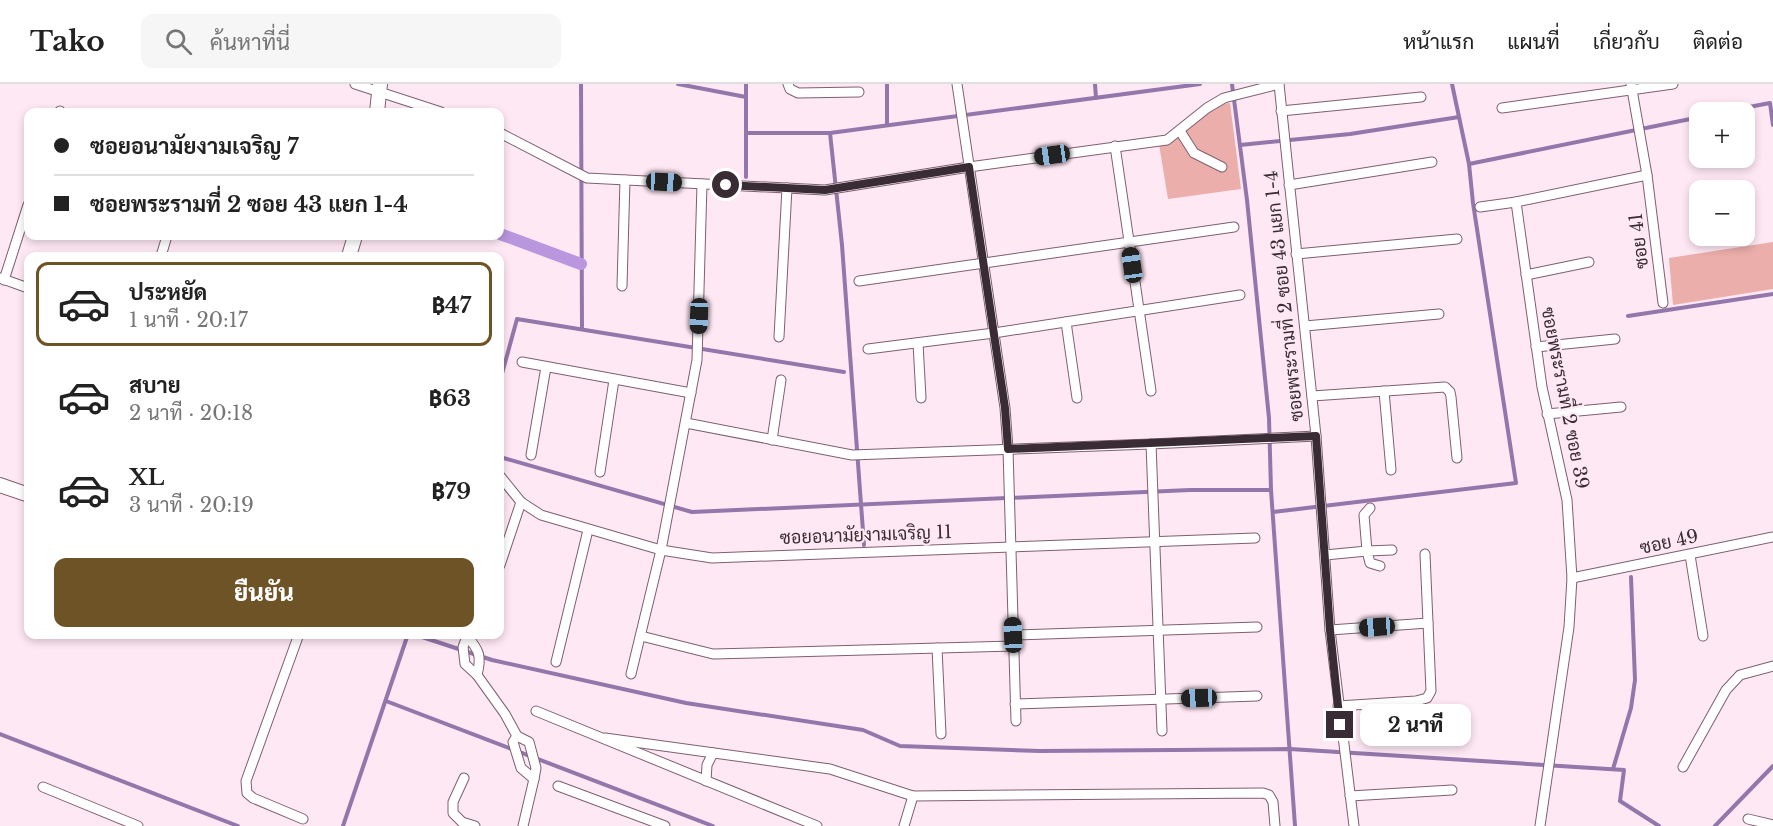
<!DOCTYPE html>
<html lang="th">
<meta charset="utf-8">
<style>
body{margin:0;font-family:"Libre Baskerville",Sarabun,serif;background:#f6f6f6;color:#222;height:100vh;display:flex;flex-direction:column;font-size:22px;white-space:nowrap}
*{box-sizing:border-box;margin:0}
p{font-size:20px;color:#767676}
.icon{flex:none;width:33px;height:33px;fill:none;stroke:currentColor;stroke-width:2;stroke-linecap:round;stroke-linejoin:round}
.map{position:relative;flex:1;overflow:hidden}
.panel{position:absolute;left:24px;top:168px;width:480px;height:387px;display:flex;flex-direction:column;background:#fff;border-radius:12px;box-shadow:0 3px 9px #0003}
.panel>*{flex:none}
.guide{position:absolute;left:24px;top:24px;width:480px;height:132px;border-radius:12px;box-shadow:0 3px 9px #0003;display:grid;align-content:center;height:132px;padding:0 30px;background:#fff}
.fabs{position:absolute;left:1689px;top:18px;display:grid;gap:12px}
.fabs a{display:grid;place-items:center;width:66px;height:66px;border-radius:12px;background:#fff;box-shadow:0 3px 9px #0003;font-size:30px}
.end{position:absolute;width:27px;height:27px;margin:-14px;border:8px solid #3a2c34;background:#fff;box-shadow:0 0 0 3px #fff}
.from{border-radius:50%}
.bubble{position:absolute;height:42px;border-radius:12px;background:#fff;box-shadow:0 3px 9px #0003;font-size:20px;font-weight:800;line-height:42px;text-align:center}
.car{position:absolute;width:18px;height:36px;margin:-18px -9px;border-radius:8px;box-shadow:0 0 4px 2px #0007;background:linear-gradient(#222 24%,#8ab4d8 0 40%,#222 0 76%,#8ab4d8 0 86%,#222 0)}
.guide b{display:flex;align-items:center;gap:21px;height:57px;font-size:22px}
.guide b+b{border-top:2px solid #e0e0e0}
.guide i{width:15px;height:15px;background:#222}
ul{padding:10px 0 0;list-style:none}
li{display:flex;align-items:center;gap:18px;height:84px;margin:0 12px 9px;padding:0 18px;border:3px solid transparent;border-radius:12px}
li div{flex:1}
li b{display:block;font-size:22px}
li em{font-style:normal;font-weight:800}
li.on{border-color:#6d5325}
li>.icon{width:54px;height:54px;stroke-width:1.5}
.cta{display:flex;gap:12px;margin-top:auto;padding:12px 30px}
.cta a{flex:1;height:69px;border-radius:12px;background:#6d5325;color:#fff;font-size:24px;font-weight:800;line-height:69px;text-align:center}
header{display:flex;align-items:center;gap:36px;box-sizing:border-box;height:84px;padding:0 30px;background:#fff;border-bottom:2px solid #e0e0e0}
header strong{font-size:28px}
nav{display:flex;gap:33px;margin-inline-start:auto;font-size:21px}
.search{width:420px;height:54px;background:#f6f6f6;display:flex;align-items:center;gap:15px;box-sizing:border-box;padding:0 21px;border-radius:12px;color:#767676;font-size:22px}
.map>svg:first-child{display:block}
</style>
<header>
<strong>Tako</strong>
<div class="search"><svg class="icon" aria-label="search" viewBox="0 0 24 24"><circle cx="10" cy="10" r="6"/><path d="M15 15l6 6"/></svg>ค้นหาที่นี่</div>
<nav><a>หน้าแรก</a><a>แผนที่</a><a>เกี่ยวกับ</a><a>ติดต่อ</a></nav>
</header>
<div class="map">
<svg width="1773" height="742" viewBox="0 0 1773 742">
<rect width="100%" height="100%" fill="#fee8f4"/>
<g fill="#ebaeab">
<path d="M1230,19L1241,105L1168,115L1158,54L1165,53L1203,22Z"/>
<path d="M1773,158V205L1673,221L1669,174Z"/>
</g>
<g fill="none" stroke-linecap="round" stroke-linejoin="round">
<g stroke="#9376aa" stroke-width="4">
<path d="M581,0L582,245"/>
<path d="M678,0L746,13"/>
<path d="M887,0V41"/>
<path d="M1095,0L1096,14"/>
<path d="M1232,0L1247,116L1269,334L1271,406L1295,742"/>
<path d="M1723,28L1770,19L1773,41"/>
<path d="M746,49H830L1200,0"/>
<path d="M830,49L842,161L864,461"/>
<path d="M1240,61L1350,50L1459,33"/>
<path d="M1469,80L1700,33"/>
<path d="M746,93V0"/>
<path d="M1628,232L1773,210"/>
<path d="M500,297L517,235L844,288"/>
<path d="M500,373L692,428L1190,406H1271"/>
<path d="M1273,428L1516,399L1473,119L1469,80L1452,0"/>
<path d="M413,550L492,576L686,619L863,646L900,662L1040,667L1290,665L1624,686L1620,717L1659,742"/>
<path d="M386,617L713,742"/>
<path d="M0,650L238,742"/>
<path d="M1613,685L1631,624L1635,596L1631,493"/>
<path d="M343,742L408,550"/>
<path d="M1715,742L1773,682"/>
</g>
<path stroke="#b996dd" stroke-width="12" d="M500,150L581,180"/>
<g stroke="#7e5f70" stroke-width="11">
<g id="street">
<path d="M355,0L441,28"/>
<path d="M788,0L790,5L798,9L859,8"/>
<path d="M957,0L1005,324L1008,365L1016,637"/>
<path d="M1279,0L1316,352L1330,546L1354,742"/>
<path d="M1502,24L1673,0"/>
<path d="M1281,27L1421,13"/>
<path d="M59,28L60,27"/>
<path d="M1180,47L1194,69L1222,83"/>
<path d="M500,49L587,94L825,106L969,83L1167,56L1207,24L1224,14L1279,0"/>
<path d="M1115,62L1151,307"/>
<path d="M1647,91L1663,219"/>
<path d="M1289,101L1432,78"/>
<path d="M1480,123L1516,118"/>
<path d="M1296,170L1457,155"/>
<path d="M161,172L167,152"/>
<path d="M1526,191L1589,178"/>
<path d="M0,194L28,204"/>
<path d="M4,196L28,121"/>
<path d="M859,197L1234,143"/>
<path d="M622,202L625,96"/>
<path d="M1066,238L1077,314"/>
<path d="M1305,242L1439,230"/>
<path d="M779,253L787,104"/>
<path d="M918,259L921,314"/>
<path d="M1536,263L1615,255"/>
<path d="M868,265L994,249L1240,211"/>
<path d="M522,278L691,309"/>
<path d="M1384,307L1391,386"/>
<path d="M1312,312L1445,303L1450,308L1451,313L1457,374"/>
<path d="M1547,330L1621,323"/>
<path d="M686,339L852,371L1151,360L1316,352"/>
<path d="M772,356L781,296"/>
<path d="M1151,360L1162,647"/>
<path d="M531,371L546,283"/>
<path d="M600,388L614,296"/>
<path d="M500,392L521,418L541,431L661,466L712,474L1255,454"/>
<path d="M1325,471L1367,467L1364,431L1370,424"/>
<path d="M1690,471L1703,552"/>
<path d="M500,481L521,418"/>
<path d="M1380,482L1370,479L1367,467L1392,466"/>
<path d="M1572,494L1773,453"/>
<path d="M1330,546L1428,539"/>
<path d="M299,550L246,697L247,709L253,714L303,735"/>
<path d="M468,550L463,563L465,580L477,591L505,630L517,652L513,658L521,684L534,695L523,742"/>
<path d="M1013,551L1257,543"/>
<path d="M467,552C479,566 482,572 477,591"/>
<path d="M641,552L713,570L1014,562"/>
<path d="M937,564L941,650"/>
<path d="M556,578L588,446"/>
<path d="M631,590L661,466L697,276L702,100"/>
<path d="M1015,620L1257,612"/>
<path d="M1338,622L1416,617L1427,614L1431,607L1425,470"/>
<path d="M536,627L817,742"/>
<path d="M517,652L529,658L536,684L534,695"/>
<path d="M605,654L830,685L913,712L904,742"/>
<path d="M1683,683L1726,606L1740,591L1773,582"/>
<path d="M464,694L453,718V729L462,738L475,742"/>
<path d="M706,697L707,681L713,669"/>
<path d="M558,702L665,742"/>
<path d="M43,703L138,742"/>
<path d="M913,712L1263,709L1269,711L1273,718L1275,742"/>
<path d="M1350,712L1452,706"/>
<path d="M1748,735L1773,741"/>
<path d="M1540,742L1569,543L1572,494L1567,416L1542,303L1516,118L1647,91L1631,0"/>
</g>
</g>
<g stroke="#7e5f70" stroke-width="16">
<g id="secondary">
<path d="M377,28L380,0"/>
<path d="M349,172L355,152"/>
<path d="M0,401L26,410L28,409"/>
</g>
</g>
<use href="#street" stroke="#fff" stroke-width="9"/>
<use href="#secondary" stroke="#fff" stroke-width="14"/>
</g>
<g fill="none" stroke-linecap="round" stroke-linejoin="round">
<path stroke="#3a2c34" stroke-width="8" d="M726,101L825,106L969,83L1005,324L1008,365L1316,352L1330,546L1340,641"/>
</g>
<g text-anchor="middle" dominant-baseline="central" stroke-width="4.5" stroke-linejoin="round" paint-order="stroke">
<g font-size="18" fill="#3a2c34" stroke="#fee8f4">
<text transform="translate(1639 157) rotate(-97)">ซอย 41</text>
<text transform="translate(1284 212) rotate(-96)">ซอยพระรามที่ 2 ซอย 43 แยก 1-4</text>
<text transform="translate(1565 314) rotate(79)">ซอยพระรามที่ 2 ซอย 39</text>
<text transform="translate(866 451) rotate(-2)">ซอยอนามัยงามเจริญ 11</text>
<text transform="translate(1669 458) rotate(-12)">ซอย 49</text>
</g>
</g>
</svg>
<div class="fabs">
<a>+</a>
<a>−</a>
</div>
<i class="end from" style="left:726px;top:101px"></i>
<i class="end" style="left:1340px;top:641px"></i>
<div class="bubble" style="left:1360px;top:620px;width:111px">2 นาที</div>
<i class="car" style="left:1052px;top:71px;rotate:262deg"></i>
<i class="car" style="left:664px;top:98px;rotate:93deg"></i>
<i class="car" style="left:1132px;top:181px;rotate:352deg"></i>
<i class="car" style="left:699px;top:232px;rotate:182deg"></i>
<i class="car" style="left:1377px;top:543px;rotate:266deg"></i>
<i class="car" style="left:1013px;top:551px;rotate:358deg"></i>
<i class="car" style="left:1199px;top:614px;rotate:268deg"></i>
<div class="guide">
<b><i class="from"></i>ซอยอนามัยงามเจริญ 7</b>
<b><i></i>ซอยพระรามที่ 2 ซอย 43 แยก 1-4</b>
</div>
<section class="panel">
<ul>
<li class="on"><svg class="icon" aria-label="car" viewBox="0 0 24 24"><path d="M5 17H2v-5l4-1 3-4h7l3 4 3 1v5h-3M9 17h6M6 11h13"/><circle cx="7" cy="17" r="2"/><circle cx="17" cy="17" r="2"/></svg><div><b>ประหยัด</b><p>1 นาที · 20:17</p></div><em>฿47</em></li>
<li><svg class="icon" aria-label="car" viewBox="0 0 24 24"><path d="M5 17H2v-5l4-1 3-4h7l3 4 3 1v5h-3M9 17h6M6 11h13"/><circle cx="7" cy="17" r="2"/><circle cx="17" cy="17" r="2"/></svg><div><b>สบาย</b><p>2 นาที · 20:18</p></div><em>฿63</em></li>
<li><svg class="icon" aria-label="car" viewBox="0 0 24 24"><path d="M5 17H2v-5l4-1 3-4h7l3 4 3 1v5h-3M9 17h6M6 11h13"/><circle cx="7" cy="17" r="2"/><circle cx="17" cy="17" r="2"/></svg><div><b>XL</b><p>3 นาที · 20:19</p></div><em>฿79</em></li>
</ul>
<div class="cta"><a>ยืนยัน</a></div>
</section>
</div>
